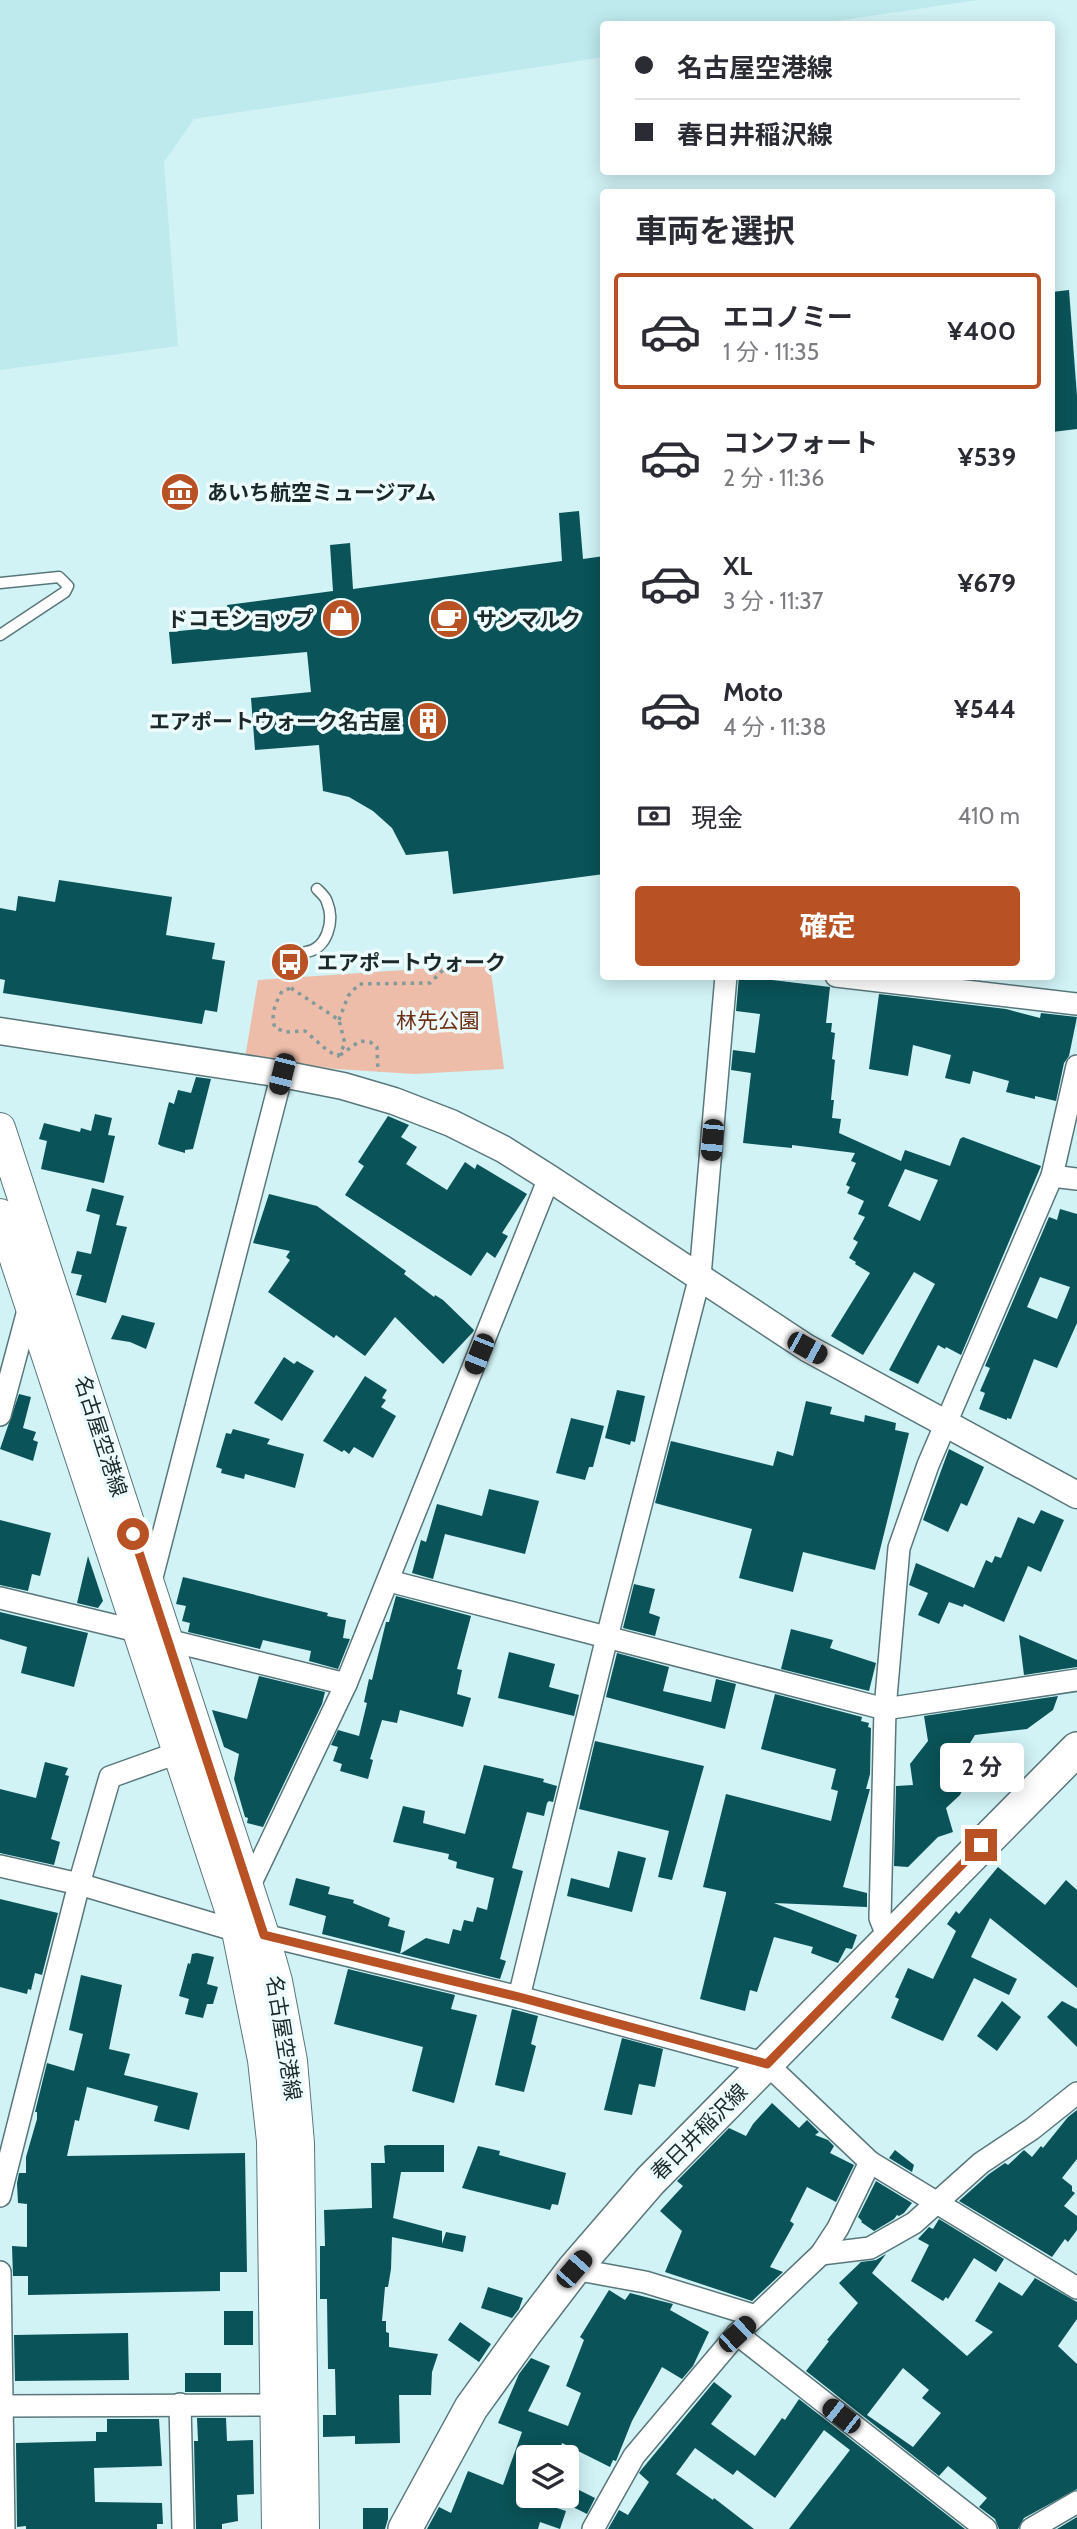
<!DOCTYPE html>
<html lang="ja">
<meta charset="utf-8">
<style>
body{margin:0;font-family:Cabin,"Noto Sans JP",sans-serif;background:#f7f7f7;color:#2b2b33;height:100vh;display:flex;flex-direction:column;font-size:26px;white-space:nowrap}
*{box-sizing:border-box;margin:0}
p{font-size:23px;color:#7c7c81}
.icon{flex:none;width:38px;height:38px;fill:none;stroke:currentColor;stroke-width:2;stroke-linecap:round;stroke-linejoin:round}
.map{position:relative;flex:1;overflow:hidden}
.side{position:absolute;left:600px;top:189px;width:455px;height:791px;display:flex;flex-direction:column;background:#fff;border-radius:7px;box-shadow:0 4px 18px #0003}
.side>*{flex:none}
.top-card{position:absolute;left:600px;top:21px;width:455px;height:154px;border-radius:7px;box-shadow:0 4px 18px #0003;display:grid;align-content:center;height:154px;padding:0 35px;background:#fff}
.controls{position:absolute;left:516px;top:2445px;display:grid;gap:14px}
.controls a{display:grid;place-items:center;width:63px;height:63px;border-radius:7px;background:#fff;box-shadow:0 4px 18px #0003;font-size:35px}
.end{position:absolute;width:32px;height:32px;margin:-16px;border:9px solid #b85225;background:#fff;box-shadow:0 0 0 4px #fff}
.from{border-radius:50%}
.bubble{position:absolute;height:49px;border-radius:7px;background:#fff;box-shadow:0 4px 18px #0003;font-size:23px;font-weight:700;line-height:49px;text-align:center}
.car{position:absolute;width:21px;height:42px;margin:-21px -10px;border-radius:9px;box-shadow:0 0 5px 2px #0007;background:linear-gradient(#222 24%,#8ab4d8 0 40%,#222 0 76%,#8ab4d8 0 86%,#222 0)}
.top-card b{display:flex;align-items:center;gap:24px;height:66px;font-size:26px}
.top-card b+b{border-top:2px solid #e1e1e2}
.top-card i{width:18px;height:18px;background:#2b2b33}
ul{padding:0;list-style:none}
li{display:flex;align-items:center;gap:21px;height:116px;margin:0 14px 10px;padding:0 21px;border:4px solid transparent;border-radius:7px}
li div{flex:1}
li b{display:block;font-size:26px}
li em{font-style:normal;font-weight:700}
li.selected{border-color:#b85225}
li>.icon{width:63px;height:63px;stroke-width:1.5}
h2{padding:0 35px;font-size:32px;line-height:84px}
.pay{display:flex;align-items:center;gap:18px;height:77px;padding:0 35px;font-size:26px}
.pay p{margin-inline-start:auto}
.action{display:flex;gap:14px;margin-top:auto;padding:14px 35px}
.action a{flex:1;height:80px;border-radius:7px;background:#b85225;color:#fff;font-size:28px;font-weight:700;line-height:80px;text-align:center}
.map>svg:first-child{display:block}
</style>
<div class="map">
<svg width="1077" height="2529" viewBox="0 0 1077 2529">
<rect width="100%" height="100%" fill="#d1f3f6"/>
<path fill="#bee9ed" d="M0,0H978L816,24H604V57L194,119L164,162L178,346L0,370Z"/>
<path fill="#eebdaa" d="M490,964L504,1069L414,1074L336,1069L245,1058L258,980Z"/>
<g fill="#0a5358" fill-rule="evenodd">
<path d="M1069,290L1077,396V429L1052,432V292Z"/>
<path d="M579,511L583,559L604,556V874L453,894L448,851L406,855L392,828L373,811L349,797L323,791L319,745L255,750L251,698L311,692L307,652L172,664L169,632L230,626L227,605L333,591L330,545L350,543L353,589L562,561L559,513Z"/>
<path d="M59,880L172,897L166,935L215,943L212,959L225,961L217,1012L205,1010L202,1024L3,993L5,980L0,979V908L16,911L18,896L55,902Z"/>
<path d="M739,976L830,987L826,1023H832L831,1032L835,1033L832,1059L835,1060L831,1100H834L832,1118L841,1119L839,1133L901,1161L905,1150L950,1166L960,1139L963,1137L1041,1166L961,1355L946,1347L945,1349L938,1345L918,1384L889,1370L935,1284L914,1272L863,1355L831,1336L870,1273L855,1264L856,1262L849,1258L858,1242L853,1239L865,1217L858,1214L864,1201L847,1193L850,1187L846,1185L856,1163L851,1161L855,1153L792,1145V1148L743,1143L751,1073L731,1070L733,1050L755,1053L760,1014L736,1011ZM905,1169L938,1180L920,1221L888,1206Z"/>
<path d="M879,994L1006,1009L1040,1018L1041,1013L1077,1017L1069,1056L1064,1063L1056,1101L1035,1096V1099L1006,1092L1009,1081L973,1071L970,1084L945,1078L951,1055L913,1045L908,1076L869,1069Z"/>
<path d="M196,1077L211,1079L193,1149L185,1150V1153L161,1146L158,1144L169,1102L174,1104L178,1090L191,1093Z"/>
<path d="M95,1114L112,1118L108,1135L115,1136L104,1183L41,1169L47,1141L39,1139L44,1123L80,1132L81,1128L91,1131Z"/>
<path d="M388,1116L409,1125L401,1137L417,1147L406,1164L447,1190L465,1162L475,1169L477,1164L527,1194L502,1233L508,1236L495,1258L487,1252L471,1276L345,1195L364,1166L358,1162Z"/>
<path d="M92,1188L124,1196L116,1225L127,1227L106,1303L76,1295L82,1275L71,1273L77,1251L91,1254L100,1215L86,1211Z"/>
<path d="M269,1194L317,1206L406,1271L404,1274L434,1297L435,1295L443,1300L474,1330L473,1332L443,1364L395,1317L365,1356L336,1335L334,1338L268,1292L290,1260L286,1257L290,1251L253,1243Z"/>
<path d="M1060,1209L1077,1214V1323L1057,1368L1034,1359L1011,1419L1007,1418V1420L979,1409L985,1393L980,1391L990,1368L985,1366L1049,1217L1057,1220ZM1040,1277L1070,1287L1057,1319L1027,1307Z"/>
<path d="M122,1315L155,1323L146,1349L130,1342L111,1339Z"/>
<path d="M284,1357L294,1364L297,1361L314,1371L282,1421L254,1403Z"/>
<path d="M365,1376L387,1390L382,1398L386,1400L381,1407L396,1416L373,1458L354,1447L349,1454L344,1450L342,1452L323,1441Z"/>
<path d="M617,1390L645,1396L635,1442L631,1441L630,1445L605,1438Z"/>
<path d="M19,1394L31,1397L23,1428L36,1432L33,1440L38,1442L33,1461L0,1449Z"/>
<path d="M806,1401L832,1407L830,1414L864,1422L865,1415L896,1423L895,1430L909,1433L875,1570L803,1552L793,1592L739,1578L752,1529L655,1503L671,1441L773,1466L777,1451L793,1456Z"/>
<path d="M571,1418L604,1426L593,1467H589L585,1480L556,1473Z"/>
<path d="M233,1429L270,1439L267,1444L304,1454L295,1488L245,1474L244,1479L221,1473L222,1469L216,1467L226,1433L231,1434Z"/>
<path d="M949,1449L984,1467L967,1506L961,1503L948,1532L923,1520Z"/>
<path d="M489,1489L539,1501L525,1554L445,1534L433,1579L412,1573L421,1540L426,1542L437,1504L482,1516Z"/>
<path d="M1041,1510L1064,1520L1041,1572L1028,1566L1004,1622L964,1604L963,1607L949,1602L939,1624L918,1615L928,1593L909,1585L916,1563L974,1588L986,1560L992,1563L995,1556L1001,1558L1018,1517L1034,1524Z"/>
<path d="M0,1520L51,1533L40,1576L32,1574L28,1591L0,1585Z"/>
<path d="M88,1556L103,1601L98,1608L77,1603Z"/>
<path d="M183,1577L328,1613L327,1616L346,1620L343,1638L350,1639L338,1669L309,1661L311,1651L263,1640L260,1649L188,1632L190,1623L182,1621L186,1606L176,1604Z"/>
<path d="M634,1584L655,1589L649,1613L660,1617L655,1636L623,1628Z"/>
<path d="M396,1596L471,1616L457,1669L462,1670L457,1694L471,1698L463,1727L400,1710L397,1723L382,1720L370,1759L373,1760L368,1779L340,1771L342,1764L333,1761L338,1747L331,1745L338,1730L359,1736L367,1703L364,1702L369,1679L372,1680L386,1622H389Z"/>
<path d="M0,1612L88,1633L74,1687L21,1673L27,1647L0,1639Z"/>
<path d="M791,1629L833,1640L830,1648L876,1663L869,1691L781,1669Z"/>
<path d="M1019,1635L1077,1660V1667L1024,1675Z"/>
<path d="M509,1652L555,1664L549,1687L579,1695L574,1716L498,1698Z"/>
<path d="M617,1653L669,1667L663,1691L711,1702L716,1679L736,1684L725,1729L606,1697Z"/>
<path d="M259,1676L325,1692L322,1704L263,1827L247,1823L248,1818L245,1817L234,1779L239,1754L224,1747L212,1710L247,1719Z"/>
<path d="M775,1694L862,1717L861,1721L869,1723L868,1727L871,1728L870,1774L866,1789H870L843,1887L867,1893V1907L774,1903L857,1935L852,1949L846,1948L838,1963L811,1953L813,1947L774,1937L757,1992L750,1990L745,2011L700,1999L726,1894V1892L703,1887L726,1794L831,1821L838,1791L831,1789L836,1769L761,1749Z"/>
<path d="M1058,1696L1053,1710L1027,1729L975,1735L965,1751L967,1780L960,1795L946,1808L953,1832L938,1837L908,1867L894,1866L896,1786L913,1785L910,1764L928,1741L924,1716Z"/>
<path d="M595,1741L704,1766L672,1880L658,1877L669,1831L579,1809Z"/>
<path d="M45,1762L68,1768L65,1775L69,1776L51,1839L60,1842L54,1865L0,1853V1789L36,1798Z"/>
<path d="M484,1765L544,1779L543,1782L557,1786L553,1802L549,1801L547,1803L544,1816L527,1812L512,1868L523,1871L500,1959L506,1961L500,1979L322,1934L326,1916L289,1905L296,1878L330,1887L328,1894L354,1900L353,1903L390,1918L388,1926L405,1931L400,1954L426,1938L449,1944L453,1929L461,1931L464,1920L473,1922L477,1907L487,1910L494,1878L456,1868L457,1862L448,1859L449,1854L393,1842L403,1806L425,1811L423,1823L465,1834Z"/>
<path d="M618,1851L646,1858L632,1912L567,1896L571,1878L609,1888Z"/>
<path d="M998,1867L1045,1905L1066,1880L1077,1890V1988L990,1918L971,1957L1017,1979L1009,1995L974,1978L943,2041L891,2018L899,1999L895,1997L908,1968L933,1979L956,1931L947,1924L956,1911L959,1914Z"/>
<path d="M0,1899L58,1913L42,1975L35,1973L31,1990L28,1989L27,1994L0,1987Z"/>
<path d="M197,1953L214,1957L207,1984L218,1987L213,2004H207L203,2018L185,2014L189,1999L179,1996L188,1963L190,1964L192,1954Z"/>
<path d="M348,1969L455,1995L451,2009L477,2015L454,2103L412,2091L423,2047L334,2024Z"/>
<path d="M81,1975L122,1985L109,2049L130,2054L124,2075L198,2093L189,2130L154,2121L158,2106L87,2087L79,2121L75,2120L67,2156L245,2153L247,2272H220V2291L28,2295V2276H13L12,2246L27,2247V2204L18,2203L17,2183L19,2173H26V2157L37,2119V2112H35L47,2063L74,2071L83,2034L69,2030Z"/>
<path d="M1002,2001L1021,2017L997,2051L977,2036Z"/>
<path d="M1062,2001L1077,2009V2047L1047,2017Z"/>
<path d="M512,2009L538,2016L531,2044L536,2046L524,2092L495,2085Z"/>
<path d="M622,2038L663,2049L655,2087L639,2084L632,2115L604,2110Z"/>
<path d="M772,2103L799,2128L807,2120L819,2132L815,2135L828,2140L834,2146L830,2153L854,2165L836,2202L807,2187L790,2221L794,2224L770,2267L783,2272L752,2301L665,2272L682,2231L660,2211L683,2186L677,2181L729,2128L746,2136L753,2124Z"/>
<path d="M1077,2110V2159L1062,2178L1072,2186V2191L1075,2193L1064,2206L1077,2216V2230L1068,2242L1065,2239L1052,2257L959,2201L989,2174L1005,2163L1008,2165L1024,2150L1032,2157L1041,2146L1043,2148L1068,2117Z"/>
<path d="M387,2145H444V2172H401L393,2218L442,2231V2244L446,2232L466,2236L463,2252L392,2237L391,2269L388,2287H385L382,2321H386V2332L389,2333V2347L438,2354L432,2372L431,2395H399L400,2443L355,2444V2436L323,2437V2415H336L335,2369H328L327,2299H320V2246H325L324,2210L372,2208L371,2163H385L384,2146Z"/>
<path d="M478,2146L500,2151L499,2155L566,2173L558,2205L552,2204L550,2210L462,2188Z"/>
<path d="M895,2150L914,2165L912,2172L889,2158Z"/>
<path d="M876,2181L912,2203L904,2213L899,2216L897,2215L894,2219L874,2231L861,2222L862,2221L858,2217Z"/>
<path d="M939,2219L1004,2259L996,2272L974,2258L948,2299L946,2297L943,2301L911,2281L929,2245L918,2239L929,2227L933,2229Z"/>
<path d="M886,2254L872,2273L967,2356L993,2332L975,2321L999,2282L1022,2296L1035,2278L1077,2302V2319L1058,2346L1077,2364V2489L1024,2518L1018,2529H999L995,2519L979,2507L987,2498L948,2466L939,2476L806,2371L829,2341L827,2340L858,2303L839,2283L861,2262L876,2260ZM903,2368L929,2390L922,2398L941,2413L913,2447L867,2415Z"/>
<path d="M488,2287L523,2298L519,2309L512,2318L481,2308Z"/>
<path d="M609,2290L625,2300L630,2293L673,2304L670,2310L709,2332L693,2366L682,2379L662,2367L632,2421L616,2461L613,2460L610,2467L562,2443L561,2447L556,2446L552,2457H528V2496H538L536,2501L566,2511L560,2529L540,2522L538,2529H427L439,2507L451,2513L468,2471L503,2485L522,2432L498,2423L519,2374L531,2358L550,2366L528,2411L568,2426L581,2393L566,2386L584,2340L580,2337Z"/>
<rect x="224" y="2311" width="29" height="34"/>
<path d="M460,2322L491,2344L479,2362L448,2340Z"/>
<path d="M128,2333L129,2380L15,2381L14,2335Z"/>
<rect x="185" y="2373" width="36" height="19"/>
<path d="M714,2382L732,2396L711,2424L755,2456L782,2418L785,2420L799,2399L965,2529H789L850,2450L824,2430L775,2498L737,2470L733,2475L695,2448L676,2474L713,2500L714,2498L754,2529H608L619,2510L628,2515L649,2482L639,2473L642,2469Z"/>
<path d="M197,2418H226L227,2441L253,2440L254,2494L237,2495L238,2521L222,2524V2529H196L194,2441H198Z"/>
<path d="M107,2419H159L162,2466L94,2468L95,2502L162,2503L163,2524H157V2529H26V2526L17,2527L16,2443L96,2441V2432H107Z"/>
<path d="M579,2490L595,2498L587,2514L571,2506Z"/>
<path d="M363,2508H388V2519L385,2529H363Z"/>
<path d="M1077,2517V2529H1057Z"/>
</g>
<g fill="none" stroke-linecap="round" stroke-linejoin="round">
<g stroke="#59777a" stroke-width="13">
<g id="service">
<path d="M0,583L59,577L68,586L65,592L0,635"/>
<path d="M306,952C327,949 335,921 327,902C326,897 321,893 317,889"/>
</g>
</g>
<g stroke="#59777a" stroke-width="24">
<g id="minor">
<path d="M836,976L1077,1004"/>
<path d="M1052,1176L1077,1179"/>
<path d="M0,1415L30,1303"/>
<path d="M389,1581L885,1709L1077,1680"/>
<path d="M150,1585L282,1074"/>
<path d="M0,1598L137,1631"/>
<path d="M167,1640L346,1684"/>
<path d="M0,1866L79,1884L237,1931"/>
<path d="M248,1889L346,1684L549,1178"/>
<path d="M264,1935L519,1997L767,2064L870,2162L838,2228L821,2254L737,2334L634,2456L593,2529"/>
<path d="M888,1938L880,1918L885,1709L899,1548L928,1465L1052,1176L1077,1066"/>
<path d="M519,1997L607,1637L700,1276L726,976"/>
<path d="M870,2162L1077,2288"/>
<path d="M0,2196L79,1884L110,1777L177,1753"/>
<path d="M821,2254L870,2248L914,2223L981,2163L1032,2129L1077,2093"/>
<path d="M574,2269L645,2282L756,2316"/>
<path d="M0,2272L4,2529"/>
<path d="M737,2334L986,2529"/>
<path d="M180,2404L183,2529"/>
<path d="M0,2406L276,2405"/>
<path d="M1031,2529L1077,2502"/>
</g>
</g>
<g stroke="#59777a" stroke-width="29">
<path id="tertiary" d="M0,1031L282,1074L343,1086L394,1101L451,1123L503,1149L549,1178L807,1348L1077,1495"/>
</g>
<g stroke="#59777a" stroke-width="32">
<g id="secondary">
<path d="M0,1128L264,1935L277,1981L292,2061L299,2143L304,2529"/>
<path d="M0,1214L237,1931L263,2060L272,2141L277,2529"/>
</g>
</g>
<g stroke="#59777a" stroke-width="36">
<path id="primary" d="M405,2529L471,2408L525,2333L574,2269L650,2181L1077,1749"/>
</g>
<g stroke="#819a9c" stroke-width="3.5" stroke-dasharray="3.5 5" stroke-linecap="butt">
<path d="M291,988L339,1020L345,1044L338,1056L328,1051L305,1031L286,1032L275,1028C270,1013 276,1003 282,991Z"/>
<path d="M339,1020L348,996L359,984L430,983L443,970"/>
<path d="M340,1055L360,1041L370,1042L377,1047L378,1072"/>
</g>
<use href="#service" stroke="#fff" stroke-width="10"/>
<use href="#minor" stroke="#fff" stroke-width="21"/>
<use href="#tertiary" stroke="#fff" stroke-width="26"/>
<use href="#secondary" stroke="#fff" stroke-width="30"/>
<use href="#primary" stroke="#fff" stroke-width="33"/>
</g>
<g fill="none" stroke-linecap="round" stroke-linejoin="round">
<path stroke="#b85225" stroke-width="9" d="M133,1534L264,1935L519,1997L767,2064L981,1845"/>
</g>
<defs>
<g id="museum-disc" transform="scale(2.0125)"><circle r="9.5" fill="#b85225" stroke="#effcfd"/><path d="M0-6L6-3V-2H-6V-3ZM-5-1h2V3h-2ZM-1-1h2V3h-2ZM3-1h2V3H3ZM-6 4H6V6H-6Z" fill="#fff"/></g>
<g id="shop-disc" transform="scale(2.0125)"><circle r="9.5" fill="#b85225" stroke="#effcfd"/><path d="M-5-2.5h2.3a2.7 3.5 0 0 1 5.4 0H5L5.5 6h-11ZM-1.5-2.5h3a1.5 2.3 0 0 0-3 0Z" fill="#fff"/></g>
<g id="cafe-disc" transform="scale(2.0125)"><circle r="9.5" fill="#b85225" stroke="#effcfd"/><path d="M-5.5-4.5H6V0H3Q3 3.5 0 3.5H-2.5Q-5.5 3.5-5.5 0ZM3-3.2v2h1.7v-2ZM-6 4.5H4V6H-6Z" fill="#fff"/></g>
<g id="building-disc" transform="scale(2.0125)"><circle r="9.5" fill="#b85225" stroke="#effcfd"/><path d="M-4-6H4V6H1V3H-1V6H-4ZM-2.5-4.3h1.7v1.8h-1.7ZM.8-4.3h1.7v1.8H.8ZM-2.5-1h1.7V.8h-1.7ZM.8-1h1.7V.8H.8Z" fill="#fff"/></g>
<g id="bus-disc" transform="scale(2.0125)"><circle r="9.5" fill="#b85225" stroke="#effcfd"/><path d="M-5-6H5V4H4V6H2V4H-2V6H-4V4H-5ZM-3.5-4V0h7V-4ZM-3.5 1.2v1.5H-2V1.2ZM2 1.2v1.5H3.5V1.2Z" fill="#fff"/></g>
</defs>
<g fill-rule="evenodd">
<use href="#museum-disc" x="180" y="492"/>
<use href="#shop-disc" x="341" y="618"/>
<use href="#cafe-disc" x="449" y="619"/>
<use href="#building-disc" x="428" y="721"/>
<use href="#bus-disc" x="290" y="962"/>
</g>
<g text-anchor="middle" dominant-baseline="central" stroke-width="7" stroke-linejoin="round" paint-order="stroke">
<g font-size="21" font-weight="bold" fill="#1c292a" stroke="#effcfd" text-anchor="start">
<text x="207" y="492">あいち航空ミュージアム</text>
<text x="314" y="618" text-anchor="end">ドコモショップ</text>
<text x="476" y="619">サンマルク</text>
<text x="401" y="721" text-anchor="end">エアポートウォーク名古屋</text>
<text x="317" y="962">エアポートウォーク</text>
</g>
<g font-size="21" fill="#6d3015" stroke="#effcfd">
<text x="438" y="1020">林先公園</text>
</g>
<g font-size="21" fill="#1c292a" stroke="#effcfd">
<text transform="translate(101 1436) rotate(72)">名古屋空港線</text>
<text transform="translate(284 2038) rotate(81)">名古屋空港線</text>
<text transform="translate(699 2132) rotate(-45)">春日井稲沢線</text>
</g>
</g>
</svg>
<div class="controls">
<a><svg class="icon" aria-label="layers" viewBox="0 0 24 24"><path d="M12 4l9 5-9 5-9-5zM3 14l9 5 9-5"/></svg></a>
</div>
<i class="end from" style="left:133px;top:1534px"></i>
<i class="end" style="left:981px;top:1845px"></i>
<div class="bubble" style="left:940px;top:1743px;width:84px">2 分</div>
<i class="car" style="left:282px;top:1074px;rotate:194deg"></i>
<i class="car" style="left:712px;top:1140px;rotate:185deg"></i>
<i class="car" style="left:807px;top:1348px;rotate:119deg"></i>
<i class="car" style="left:479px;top:1354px;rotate:202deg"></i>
<i class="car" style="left:574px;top:2269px;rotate:41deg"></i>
<i class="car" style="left:737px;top:2334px;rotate:47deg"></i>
<i class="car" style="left:841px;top:2416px;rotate:308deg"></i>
<div class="top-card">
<b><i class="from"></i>名古屋空港線</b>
<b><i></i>春日井稲沢線</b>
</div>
<section class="side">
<h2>車両を選択</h2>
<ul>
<li class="selected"><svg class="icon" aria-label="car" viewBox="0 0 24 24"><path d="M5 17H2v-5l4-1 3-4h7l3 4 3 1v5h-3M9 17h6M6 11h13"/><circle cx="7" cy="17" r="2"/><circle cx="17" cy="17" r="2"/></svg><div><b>エコノミー</b><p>1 分 · 11:35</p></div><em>¥400</em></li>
<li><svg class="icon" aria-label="car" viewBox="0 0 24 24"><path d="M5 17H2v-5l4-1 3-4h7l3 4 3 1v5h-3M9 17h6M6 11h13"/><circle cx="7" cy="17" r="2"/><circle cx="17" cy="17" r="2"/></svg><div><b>コンフォート</b><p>2 分 · 11:36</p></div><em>¥539</em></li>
<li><svg class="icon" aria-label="car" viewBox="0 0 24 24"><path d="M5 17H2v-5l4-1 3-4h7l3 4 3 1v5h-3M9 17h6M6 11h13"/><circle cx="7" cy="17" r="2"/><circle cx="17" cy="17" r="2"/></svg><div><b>XL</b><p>3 分 · 11:37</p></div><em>¥679</em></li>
<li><svg class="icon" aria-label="car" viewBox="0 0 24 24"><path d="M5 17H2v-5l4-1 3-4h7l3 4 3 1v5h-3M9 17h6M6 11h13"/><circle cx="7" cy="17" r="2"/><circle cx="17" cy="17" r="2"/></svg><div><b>Moto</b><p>4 分 · 11:38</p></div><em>¥544</em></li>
</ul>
<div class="pay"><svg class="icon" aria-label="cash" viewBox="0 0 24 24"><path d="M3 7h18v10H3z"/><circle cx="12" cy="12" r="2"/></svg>現金<p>410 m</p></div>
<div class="action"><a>確定</a></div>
</section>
</div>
